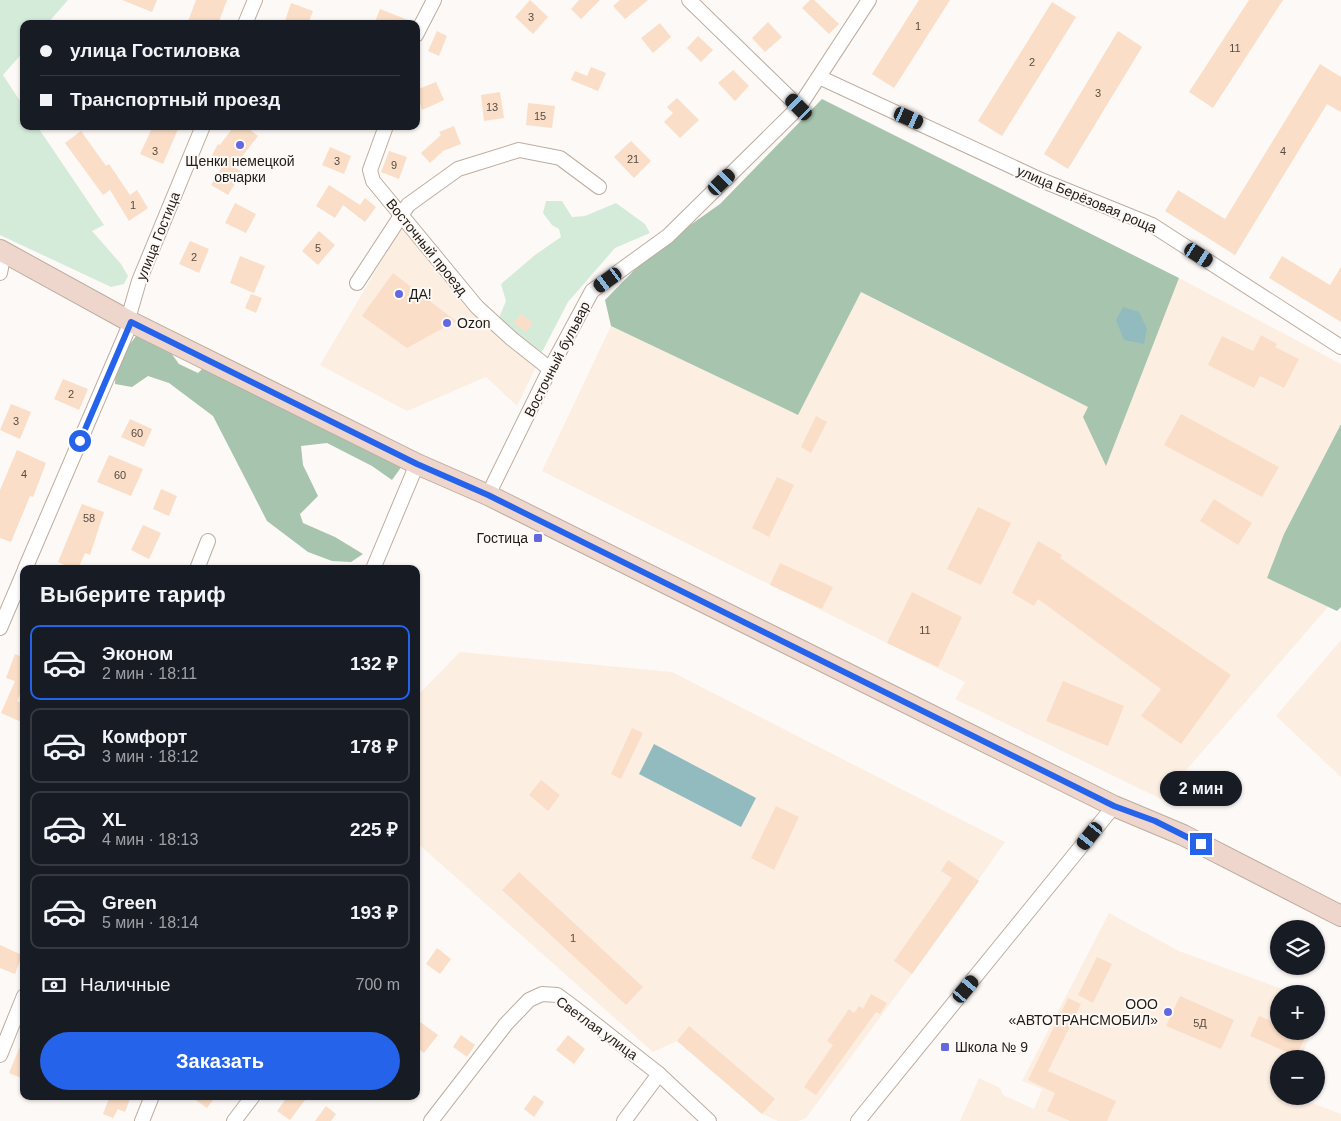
<!DOCTYPE html>
<html lang="ru">
<meta charset="utf-8">
<style>
body{margin:0;font-family:Arial,sans-serif;background:#242831;color:#f1f3f6;height:100vh;display:flex;flex-direction:column;font-size:19px;white-space:nowrap}
*{box-sizing:border-box;margin:0}
p{font-size:16px;color:#9ea1a6}
.icon{flex:none;width:28px;height:28px;fill:none;stroke:currentColor;stroke-width:2;stroke-linecap:round;stroke-linejoin:round}
.map{position:relative;flex:1;overflow:hidden}
.sheet{position:absolute;left:20px;top:565px;width:400px;height:535px;display:flex;flex-direction:column;background:#171b24;border-radius:10px;box-shadow:0 1px 4px #0004}
.sheet>*{flex:none}
.guide{position:absolute;left:20px;top:20px;width:400px;height:110px;border-radius:10px;box-shadow:0 1px 4px #0004;display:grid;align-content:center;height:110px;padding:0 20px;background:#171b24}
.controls{position:absolute;left:1270px;top:920px;display:grid;gap:10px}
.controls a{display:grid;place-items:center;width:55px;height:55px;border-radius:50%;background:#171b24;box-shadow:0 1px 4px #0004;font-size:25px}
.end{position:absolute;width:22px;height:22px;margin:-11px;border:6px solid #2563eb;background:#fff;box-shadow:0 0 0 2px #fff}
.from{border-radius:50%}
.bubble{position:absolute;height:35px;border-radius:18px;background:#171b24;box-shadow:0 1px 4px #0004;font-size:16px;font-weight:600;line-height:35px;text-align:center}
.car{position:absolute;width:15px;height:30px;margin:-15px -8px;border-radius:6px;box-shadow:0 0 4px 1px #0007;background:linear-gradient(#222 24%,#8ab4d8 0 40%,#222 0 76%,#8ab4d8 0 86%,#222 0)}
.guide b{display:flex;align-items:center;gap:18px;height:48px;font-size:19px}
.guide b+b{border-top:1px solid #363941}
.guide i{width:12px;height:12px;background:#f1f3f6}
ul{padding:0;list-style:none}
li{display:flex;align-items:center;gap:15px;height:75px;margin:0 10px 8px;padding:0 10px;border:2px solid #363941;border-radius:10px}
li div{flex:1}
li b{display:block;font-size:19px}
li em{font-style:normal;font-weight:600}
li.active{border-color:#2563eb}
li>.icon{width:45px;height:45px;stroke-width:1.5}
h2{padding:0 20px;font-size:22px;line-height:60px}
.pay{display:flex;align-items:center;gap:12px;height:55px;padding:0 20px;font-size:19px}
.pay p{margin-inline-start:auto}
.action{display:flex;gap:10px;margin-top:auto;padding:10px 20px}
.action a{flex:1;height:58px;border-radius:30px;background:#2563eb;color:#fff;font-size:20px;font-weight:600;line-height:58px;text-align:center}
.map>svg:first-child{display:block}
</style>
<div class="map">
<svg width="1341" height="1121" viewBox="0 0 1341 1121">
<rect width="100%" height="100%" fill="#fdf9f6"/>
<g fill="#fdeee2">
<path d="M402,226L468,307L536,367L517,406L486,377L407,411L320,365Z"/>
<path d="M1179,278L1341,364V424L1284,534L1267,578L1328,607L1161,799L955,699L965,682L542,471L611,326L798,415L860,292L1088,407L1106,465Z"/>
<path d="M1341,640V777L1276,716Z"/>
<path d="M460,652L672,672L1005,842L912,974L806,1118L798,1121H778L762,1114L677,1041L653,1052L416,842V697Z"/>
<path d="M1109,913L1179,951L1296,994H1279V1031H1312L1300,1059H1279V1096H1294L1341,1114V1121H960L979,1078L1000,1088L1003,1095L1034,1109L1042,1089L1022,1081Z"/>
</g>
<g fill="#d5ebda">
<path d="M0,0H68L47,24H24V51L3,75L24,107V126H37L104,225L92,231L121,264L128,276L124,284L111,287L0,235Z"/>
<path d="M546,201H562L572,217L585,216L616,203L645,224L650,233L615,248L568,302L542,352L498,320L506,301L501,284L535,255L561,237L559,229L552,225L543,213Z"/>
</g>
<g fill="#a7c4ae">
<path d="M822,99L1179,278L1106,466L1083,417L1088,407L861,292L798,415L611,326L605,300L652,252L720,204Z"/>
<path d="M136,336L171,353L179,364L198,373L204,367L402,466L392,480L372,466L327,443L301,446L303,465L318,496L300,514L303,523L335,537L363,554L351,562L332,561L308,552L267,521L213,416L169,383L148,376L132,387L115,384L116,363Z"/>
<path d="M1341,424V607L1337,611L1267,578L1284,534Z"/>
</g>
<g fill="#92bbc0">
<path d="M1123,307L1139,312L1147,329L1144,344L1124,340L1116,320Z"/>
<path d="M654,744L756,798L741,827L639,774Z"/>
</g>
<g fill="#fadec7">
<path d="M122,0H157L152,12Z"/>
<path d="M196,0H227L218,24H187Z"/>
<path d="M530,0L548,17L533,34L515,17Z"/>
<path d="M579,0H600L581,19L571,9Z"/>
<path d="M620,0H648L625,19L613,6Z"/>
<path d="M810,0H814L839,24L829,34L802,8Z"/>
<path d="M919,0H950L894,88L872,74Z"/>
<path d="M1249,0H1283L1213,108L1189,92Z"/>
<path d="M1052,2L1076,17L1002,136L978,121Z"/>
<path d="M291,3L313,11L308,24H284Z"/>
<path d="M380,9L413,22L374,24Z"/>
<path d="M768,22L782,37L765,52L752,38Z"/>
<path d="M660,23L671,37L653,53L641,38Z"/>
<path d="M437,31L447,36L439,56L428,51Z"/>
<path d="M1118,31L1142,47L1068,169L1044,154Z"/>
<path d="M698,36L713,50L701,62L687,48Z"/>
<path d="M1320,64L1341,77V112L1327,104L1235,255L1165,211L1178,190L1225,219Z"/>
<path d="M591,67L606,73L598,91L571,80L575,71L587,76Z"/>
<path d="M733,70L749,86L735,101L718,83Z"/>
<path d="M436,82L444,100L422,110L416,90Z"/>
<path d="M500,92L504,118L484,121L481,95Z"/>
<path d="M677,98L699,120L680,138L664,122L673,113L667,107Z"/>
<path d="M528,103L555,106L552,128L526,125Z"/>
<path d="M153,126H171L178,129L163,164L140,154Z"/>
<path d="M234,126H245L258,136L234,167L242,172L228,195L211,185L225,162L212,155L218,144L220,145Z"/>
<path d="M454,126L461,144L443,151L430,163L421,153L441,135L439,132Z"/>
<path d="M81,131L106,166L109,164L130,195L137,190L148,208L129,221L110,190L103,195L65,143Z"/>
<path d="M631,141L651,161L634,178L614,157Z"/>
<path d="M330,147L351,156L344,174L322,165Z"/>
<path d="M389,151L407,157L399,179L381,172Z"/>
<path d="M329,185L360,205L365,198L376,207L365,222L343,205L335,218L316,206Z"/>
<path d="M235,203L256,214L246,233L225,223Z"/>
<path d="M319,231L335,245L318,265L302,251Z"/>
<path d="M190,241L209,249L199,273L179,264Z"/>
<path d="M240,256L265,266L254,293L230,283Z"/>
<path d="M1282,256L1330,285L1341,267V322L1269,278Z"/>
<path d="M393,273L456,321L407,348L362,316Z"/>
<path d="M251,294L262,298L256,313L245,308Z"/>
<path d="M521,314L533,323L526,332L514,323Z"/>
<path d="M1261,335L1277,344L1275,347L1299,359L1284,388L1260,376L1254,388L1208,365L1222,336L1253,351Z"/>
<path d="M63,379L88,389L79,410L54,399Z"/>
<path d="M11,404L31,412L20,439L0,430Z"/>
<path d="M1181,414L1279,467L1262,497L1164,445Z"/>
<path d="M816,416L827,422L811,453L801,447Z"/>
<path d="M130,419L152,429L144,447L121,437Z"/>
<path d="M17,450L46,463L33,497L30,496L11,542L0,538V490Z"/>
<path d="M109,455L143,469L131,496L97,482Z"/>
<path d="M777,477L794,485L769,537L752,528Z"/>
<path d="M161,489L177,496L169,516L153,509Z"/>
<path d="M1214,499L1252,523L1238,545L1200,521Z"/>
<path d="M82,504L104,512L90,555L85,553L78,569H74L58,562Z"/>
<path d="M978,507L1011,523L981,585L947,569Z"/>
<path d="M143,525L161,533L149,559L131,550Z"/>
<path d="M1038,541L1062,555L1060,558L1231,675L1181,744L1141,716L1161,689L1038,599L1034,606L1012,593Z"/>
<path d="M780,563L833,587L822,609L770,585Z"/>
<path d="M912,592L962,617L938,667L887,643Z"/>
<path d="M15,654L24,658V685L17,701L24,704V723L1,713L15,681L6,678Z"/>
<path d="M1063,681L1124,706L1108,746L1046,721Z"/>
<path d="M632,728L643,733L621,779L611,774Z"/>
<path d="M541,780L560,795L548,811L529,795Z"/>
<path d="M776,806L799,817L774,870L751,858Z"/>
<path d="M948,860L979,881L912,974L894,961L952,878L941,871Z"/>
<path d="M519,872L643,987L626,1005L502,890Z"/>
<path d="M0,945L22,955L15,974L0,968Z"/>
<path d="M437,948L451,959L440,974L426,964Z"/>
<path d="M1097,957L1112,964L1093,1003L1078,995Z"/>
<path d="M871,994L887,1003L880,1014L876,1012L816,1095L804,1087L833,1045L827,1041L849,1009L854,1013L859,1006L863,1009Z"/>
<path d="M1180,996L1234,1020L1221,1049L1166,1026Z"/>
<path d="M1068,998L1081,1004L1048,1071L1116,1101L1107,1121H1070L1047,1111L1055,1093L1028,1080Z"/>
<path d="M1259,1016L1279,1024V1031H1294L1306,1036L1296,1056L1250,1036Z"/>
<path d="M416,1019L438,1035L424,1053L416,1047Z"/>
<path d="M689,1026L775,1099L762,1114L677,1041Z"/>
<path d="M461,1035L475,1045L467,1057L453,1047Z"/>
<path d="M568,1035L585,1049L574,1064L556,1050Z"/>
<path d="M23,1039H24V1079L9,1073Z"/>
<path d="M534,1095L544,1102L534,1117L524,1109Z"/>
<path d="M110,1096H131L125,1112L118,1109L113,1118L103,1114Z"/>
<path d="M190,1096H216L207,1108Z"/>
<path d="M288,1096H308L290,1120L277,1111Z"/>
<path d="M326,1106L336,1114L331,1121H315Z"/>
</g>
<g fill="none" stroke-linecap="round" stroke-linejoin="round">
<g stroke="#bead9f" stroke-width="16">
<g id="street">
<path d="M689,0L799,107"/>
<path d="M245,24L255,0"/>
<path d="M416,35L434,0"/>
<path d="M819,77L1041,180L1152,225L1341,347"/>
<path d="M386,126L370,170L373,181L477,307L512,339L550,369"/>
<path d="M0,273L4,252"/>
<path d="M357,283L408,205L458,169L519,150L560,158L599,187"/>
<path d="M128,319L139,281L203,126"/>
<path d="M488,495L550,369L592,291L668,236L799,107L869,0"/>
<path d="M25,569L131,322"/>
<path d="M197,569L208,541"/>
<path d="M373,569L417,464"/>
<path d="M0,628L24,572"/>
<path d="M0,1055L24,996"/>
<path d="M142,1121L152,1096"/>
<path d="M234,1121L253,1096"/>
<path d="M431,1121L506,1024L529,1000L542,994L557,995L576,1009L659,1074L709,1121"/>
<path d="M624,1121L659,1074"/>
<path d="M858,1121L1114,806"/>
</g>
</g>
<g stroke="#bead9f" stroke-width="22">
<path id="secondary" d="M0,250L131,322L417,464L488,495L1114,806L1183,835L1341,916"/>
</g>
<use href="#street" stroke="#fff" stroke-width="14"/>
<use href="#secondary" stroke="#eed6cc" stroke-width="20"/>
</g>
<g fill="none" stroke-linecap="round" stroke-linejoin="round">
<path stroke="#2563eb" stroke-width="6" d="M80,441L131,322L417,464L488,495L1114,806L1155,821L1201,844"/>
</g>
<g fill="#6368e1" stroke="#fdf9f6" stroke-width="2">
<circle cx="240" cy="145" r="5"/>
<circle cx="399" cy="294" r="5"/>
<circle cx="447" cy="323" r="5"/>
<rect x="533" y="533" width="10" height="10" rx="2.5"/>
<circle cx="1168" cy="1012" r="5"/>
<rect x="940" y="1042" width="10" height="10" rx="2.5"/>
</g>
<g text-anchor="middle" dominant-baseline="central" stroke-width="4" stroke-linejoin="round" paint-order="stroke">
<g font-size="11" fill="#574c42">
<text x="531" y="17">3</text>
<text x="918" y="26">1</text>
<text x="1235" y="48">11</text>
<text x="1032" y="62">2</text>
<text x="1098" y="93">3</text>
<text x="492" y="107">13</text>
<text x="540" y="116">15</text>
<text x="155" y="151">3</text>
<text x="1283" y="151">4</text>
<text x="633" y="159">21</text>
<text x="337" y="161">3</text>
<text x="394" y="165">9</text>
<text x="133" y="205">1</text>
<text x="318" y="248">5</text>
<text x="194" y="257">2</text>
<text x="71" y="394">2</text>
<text x="16" y="421">3</text>
<text x="137" y="433">60</text>
<text x="24" y="474">4</text>
<text x="120" y="475">60</text>
<text x="89" y="518">58</text>
<text x="925" y="630">11</text>
<text x="573" y="938">1</text>
<text x="1200" y="1023">5Д</text>
</g>
<g font-size="14" fill="#211b15" stroke="#fdf9f6" text-anchor="start">
<text x="240" y="161" text-anchor="middle">Щенки немецкой<tspan x="240" dy="16">овчарки</tspan></text>
<text x="409" y="294">ДА!</text>
<text x="457" y="323">Ozon</text>
<text x="528" y="538" text-anchor="end">Гостица</text>
<text x="1158" y="1004" text-anchor="end">ООО<tspan x="1158" dy="16">«АВТОТРАНСМОБИЛ»</tspan></text>
<text x="955" y="1047">Школа № 9</text>
</g>
<g font-size="14" fill="#211b15" stroke="#fdf9f6">
<text transform="translate(1087 199) rotate(23)">улица Берёзовая роща</text>
<text transform="translate(158 236) rotate(-68)">улица Гостица</text>
<text transform="translate(427 247) rotate(51)">Восточный проезд</text>
<text transform="translate(557 359) rotate(-63)">Восточный бульвар</text>
<text transform="translate(597 1028) rotate(36)">Светлая улица</text>
</g>
</g>
</svg>
<div class="controls">
<a><svg class="icon" aria-label="layers" viewBox="0 0 24 24"><path d="M12 4l9 5-9 5-9-5zM3 14l9 5 9-5"/></svg></a>
<a>+</a>
<a>−</a>
</div>
<i class="end from" style="left:80px;top:441px"></i>
<i class="end" style="left:1201px;top:844px"></i>
<div class="bubble" style="left:1160px;top:771px;width:82px">2 мин</div>
<i class="car" style="left:799px;top:107px;rotate:315deg"></i>
<i class="car" style="left:909px;top:118px;rotate:114deg"></i>
<i class="car" style="left:722px;top:182px;rotate:46deg"></i>
<i class="car" style="left:1199px;top:255px;rotate:123deg"></i>
<i class="car" style="left:608px;top:280px;rotate:234deg"></i>
<i class="car" style="left:1090px;top:836px;rotate:219deg"></i>
<i class="car" style="left:966px;top:989px;rotate:40deg"></i>
<div class="guide">
<b><i class="from"></i>улица Гостиловка</b>
<b><i></i>Транспортный проезд</b>
</div>
<section class="sheet">
<h2>Выберите тариф</h2>
<ul>
<li class="active"><svg class="icon" aria-label="car" viewBox="0 0 24 24"><path d="M5 17H2v-5l4-1 3-4h7l3 4 3 1v5h-3M9 17h6M6 11h13"/><circle cx="7" cy="17" r="2"/><circle cx="17" cy="17" r="2"/></svg><div><b>Эконом</b><p>2 мин · 18:11</p></div><em>132 ₽</em></li>
<li><svg class="icon" aria-label="car" viewBox="0 0 24 24"><path d="M5 17H2v-5l4-1 3-4h7l3 4 3 1v5h-3M9 17h6M6 11h13"/><circle cx="7" cy="17" r="2"/><circle cx="17" cy="17" r="2"/></svg><div><b>Комфорт</b><p>3 мин · 18:12</p></div><em>178 ₽</em></li>
<li><svg class="icon" aria-label="car" viewBox="0 0 24 24"><path d="M5 17H2v-5l4-1 3-4h7l3 4 3 1v5h-3M9 17h6M6 11h13"/><circle cx="7" cy="17" r="2"/><circle cx="17" cy="17" r="2"/></svg><div><b>XL</b><p>4 мин · 18:13</p></div><em>225 ₽</em></li>
<li><svg class="icon" aria-label="car" viewBox="0 0 24 24"><path d="M5 17H2v-5l4-1 3-4h7l3 4 3 1v5h-3M9 17h6M6 11h13"/><circle cx="7" cy="17" r="2"/><circle cx="17" cy="17" r="2"/></svg><div><b>Green</b><p>5 мин · 18:14</p></div><em>193 ₽</em></li>
</ul>
<div class="pay"><svg class="icon" aria-label="cash" viewBox="0 0 24 24"><path d="M3 7h18v10H3z"/><circle cx="12" cy="12" r="2"/></svg>Наличные<p>700 m</p></div>
<div class="action"><a>Заказать</a></div>
</section>
</div>
